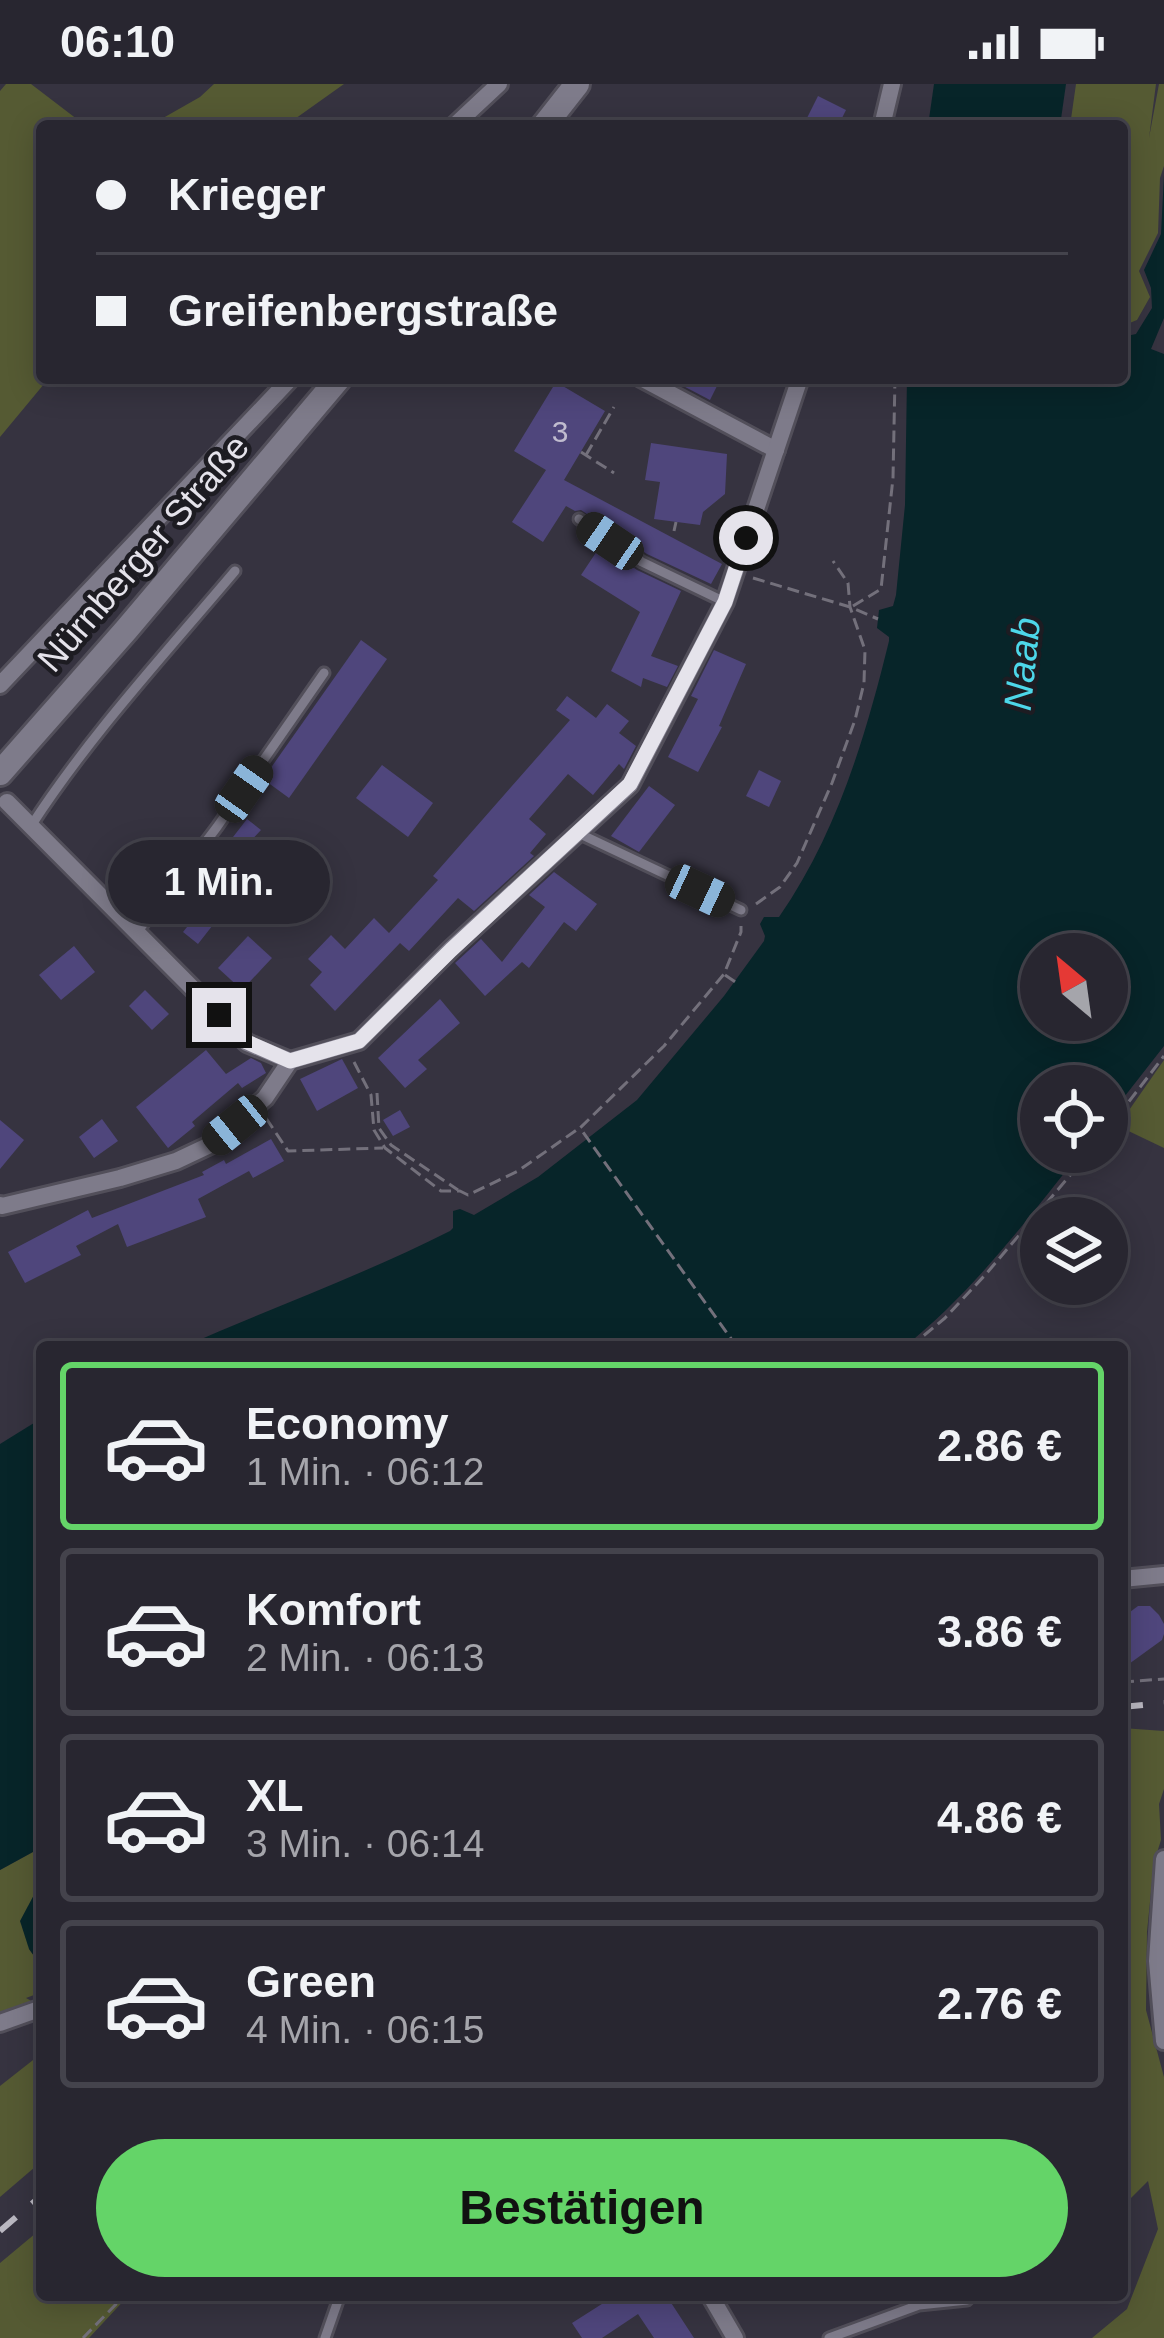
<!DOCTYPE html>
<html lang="de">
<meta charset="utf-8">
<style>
body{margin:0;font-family:Helvetica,sans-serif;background:#34323c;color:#f1f3f6;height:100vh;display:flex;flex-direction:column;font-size:45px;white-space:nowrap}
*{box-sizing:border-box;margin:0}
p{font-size:39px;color:#a5a5ab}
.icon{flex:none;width:66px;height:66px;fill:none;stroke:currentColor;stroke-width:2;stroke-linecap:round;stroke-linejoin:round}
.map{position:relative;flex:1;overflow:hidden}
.side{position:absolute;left:36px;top:1257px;width:1092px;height:960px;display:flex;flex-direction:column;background:#282630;border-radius:12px;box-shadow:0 6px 30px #0003,0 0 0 3px #44434c}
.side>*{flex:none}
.hud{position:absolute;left:36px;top:36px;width:1092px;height:264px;border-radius:12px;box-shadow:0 6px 30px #0003,0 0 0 3px #44434c;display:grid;align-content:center;height:264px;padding:0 60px;background:#282630}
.needle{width:78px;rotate:331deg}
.buttons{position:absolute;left:1020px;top:849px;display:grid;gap:24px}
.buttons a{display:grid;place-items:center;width:108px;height:108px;border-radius:50%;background:#282630;box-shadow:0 6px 30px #0003,0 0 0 3px #44434c;font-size:60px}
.end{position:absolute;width:54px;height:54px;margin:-27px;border:15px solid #e5e3eb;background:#111;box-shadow:0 0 0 6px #111}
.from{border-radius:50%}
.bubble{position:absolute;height:84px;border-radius:42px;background:#282630;box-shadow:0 6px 30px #0003,0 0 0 3px #44434c;font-size:39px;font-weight:800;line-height:84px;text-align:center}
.car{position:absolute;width:36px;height:72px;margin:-36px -18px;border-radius:15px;box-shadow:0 0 9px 3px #0007;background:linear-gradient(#222 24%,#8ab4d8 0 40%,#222 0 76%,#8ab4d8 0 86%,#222 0)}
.hud b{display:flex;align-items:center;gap:42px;height:114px;font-size:45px}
.hud b+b{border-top:3px solid #44434c}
.hud i{width:30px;height:30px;background:#f1f3f6}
ul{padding:21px 0 0;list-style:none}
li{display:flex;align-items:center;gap:36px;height:168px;margin:0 24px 18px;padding:0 36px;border:6px solid #44434c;border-radius:12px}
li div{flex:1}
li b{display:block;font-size:45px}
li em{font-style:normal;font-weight:800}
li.current{border-color:#64d468}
li>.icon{width:108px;height:108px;stroke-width:1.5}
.button{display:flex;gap:24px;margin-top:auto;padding:24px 60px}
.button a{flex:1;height:138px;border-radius:72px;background:#64d468;color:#111;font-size:48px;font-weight:800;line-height:138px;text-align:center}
.status{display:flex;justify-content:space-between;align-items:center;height:84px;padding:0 60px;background:#282630;direction:ltr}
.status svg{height:33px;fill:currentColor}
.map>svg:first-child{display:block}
</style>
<div class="status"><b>06:10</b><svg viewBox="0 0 49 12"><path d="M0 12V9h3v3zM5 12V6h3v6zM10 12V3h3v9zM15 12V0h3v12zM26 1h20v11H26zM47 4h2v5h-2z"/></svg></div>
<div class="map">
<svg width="1164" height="2254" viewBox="0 0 1164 2254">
<rect width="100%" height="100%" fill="#363340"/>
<g fill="#555a33">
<path d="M6,0H31L86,42H42V294H49L0,353V7Z"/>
<path d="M214,0H344L285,42H149L200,13Z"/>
<path d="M1076,0H1156L1149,54L1159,0H1164V82L1160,94L1158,149L1139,187L1150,213L1137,236L1122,242V42H1070Z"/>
<path d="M1164,976V1064L1118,1042Z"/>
<path d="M1122,1644L1164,1647V1705L1159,1720L1161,1756L1154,1778L1147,1848L1146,1926L1164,1993V2254H1092L1127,2225L1158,2145L1148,2097L1130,2115L1122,2118Z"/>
<path d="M42,1763V1804L36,1807L29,1865L42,1883V1908L26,1914L39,1921L0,1932V1786Z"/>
<path d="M42,1969V2077L0,2113V2002Z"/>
<path d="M42,2144V2211H129L89,2254H0V2179Z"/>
</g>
<g fill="#072529" fill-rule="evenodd">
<path d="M934,0H1066L1060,42H928Z"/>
<path d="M1164,91V234L1151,265L1164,270V962L1107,1035V1002H1041V1068H1081C1026,1137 973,1208 904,1263H183C271,1224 363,1191 450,1147L453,1144V1127L460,1125L474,1131L538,1093L637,1016L724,912L764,857L765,852L760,840L764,833H779C836,751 865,655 889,557V553L877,544L879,526L893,522L896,511L905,421L907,294H1122V253L1136,250L1152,224L1151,204L1144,186L1161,150ZM1041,870H1107V936H1041Z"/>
<path d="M42,1334V1763L0,1786V1360Z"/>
<path d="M42,1804V1883L29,1865L20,1837L36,1807Z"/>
</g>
<g fill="#4f467c">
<path d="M818,12L846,26L838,42H803Z"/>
<path d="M668,294H721L710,316Z"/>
<path d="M556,298L605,327L564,396L722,480L711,500L647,470L581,426L575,427L566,422L543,458L512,438L546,386L514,367Z"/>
<path d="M651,359L727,370L725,410L703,428L700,441L654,435L660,398L645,396Z"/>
<path d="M601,461L637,486L681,507L651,572L678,582L667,603L643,594L641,603L611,587L640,528L581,491Z"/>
<path d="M361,556L387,575L289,714L263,695Z"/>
<path d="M714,566L746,580L719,642L722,643L698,688L668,673L698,615L691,612Z"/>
<path d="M567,612L596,634L607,620L629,637L619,649L636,662L624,685L619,680L593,711L568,690L529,735L546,750L530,769L534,772L474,827L458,814L409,867L400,859L335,927L310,901L322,888L308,875L331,851L345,865L374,834L389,849L438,796L433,792L570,636L556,626Z"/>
<path d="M382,681L433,719L408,753L356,714Z"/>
<path d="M759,686L781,697L769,723L746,712Z"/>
<path d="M649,702L675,721L639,768L611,752Z"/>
<path d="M247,735L261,746L244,764L253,771L237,793L245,800L198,860L183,848L191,838L170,822L207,776L212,780Z"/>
<path d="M554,788L597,820L576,847L564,838L529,884L522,878L485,912L455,879L481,855L502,878L545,823L529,811Z"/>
<path d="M248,852L272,874L242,906L218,884Z"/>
<path d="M74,862L95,888L61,916L39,891Z"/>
<path d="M145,906L169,930L152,946L129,922Z"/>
<path d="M440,915L460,939L418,976L427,985L405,1004L378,974Z"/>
<path d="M206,966L226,990L251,974L261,979L266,989L242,1004L238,999L192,1038L195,1042L168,1064L136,1023Z"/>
<path d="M342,975L358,1004L317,1027L300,995Z"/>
<path d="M400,1026L410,1043L393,1052L383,1036Z"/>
<path d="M102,1035L118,1057L94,1074L79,1053Z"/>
<path d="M0,1036L24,1056L0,1085Z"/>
<path d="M271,1055L284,1077L253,1094L249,1087L198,1115L206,1133L127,1163L118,1140L76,1162L81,1171L25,1199L8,1168L88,1126L92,1134L204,1091L202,1088L224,1076L226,1080Z"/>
<path d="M1138,1522H1150L1159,1531L1164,1540V1550L1162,1556L1122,1585V1534Z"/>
<path d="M616,2211H666L694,2254H654L638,2230L602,2254H582L572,2239Z"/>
</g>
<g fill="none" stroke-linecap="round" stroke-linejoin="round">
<g stroke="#524f5a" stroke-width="15">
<g id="lane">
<path d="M579,435L642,478L725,518"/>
<path d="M31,742C90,651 165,570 235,487"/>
<path d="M578,749L741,826"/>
<path d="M138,847L217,743L324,589"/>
<path d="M325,2254L340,2211"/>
<path d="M829,2254L919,2221L967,2216L971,2211"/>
</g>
</g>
<g stroke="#524f5a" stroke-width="22">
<g id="street">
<path d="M454,42L499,0"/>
<path d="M882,42L892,0"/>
<path d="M641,294L776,366"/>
<path d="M0,601L291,294"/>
<path d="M7,718L247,959L290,977"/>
<path d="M0,1121L2,1122L120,1094L176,1077L212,1060L265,1014L290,977L359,957L451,865L630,701L725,518L800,294"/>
<path d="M1122,1495L1164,1491"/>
<path d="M1164,1775L1157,1877L1164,1957"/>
<path d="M0,1939L42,1924"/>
<path d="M710,2211L735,2254"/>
</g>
</g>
<g stroke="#524f5a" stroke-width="30">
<g id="secondary">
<path d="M544,42L577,0"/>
<path d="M0,689L126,546L339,294"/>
</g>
</g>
<g stroke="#73707b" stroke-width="3" stroke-dasharray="12 6" stroke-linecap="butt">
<path d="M581,368L614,389"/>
<path d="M586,371L614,323"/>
<path d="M674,447L676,438"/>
<path d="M753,494L850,523L878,535"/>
<path d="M853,522L881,505L893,394L895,294"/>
<path d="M756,820L780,803L797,779L832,699L855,636L864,599L865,566L850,523L848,499L833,477"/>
<path d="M725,891L737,899"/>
<path d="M354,978L371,1011L374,1046L385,1064L441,1107H460L468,1111L518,1087L578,1045"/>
<path d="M377,1009L379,1044L391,1061L458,1106"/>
<path d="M266,1034L288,1067L383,1064"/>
<path d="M1107,1046L1164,972"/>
<path d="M737,1263L580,1044L664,962L724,890L741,848V842"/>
<path d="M910,1263L945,1234L986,1190L1090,1068"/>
<path d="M1122,1598L1164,1595"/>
<path d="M83,2254L125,2211"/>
</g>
<use href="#lane" stroke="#7e7b8a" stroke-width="9"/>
<use href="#street" stroke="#7e7b8a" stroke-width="16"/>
<use href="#secondary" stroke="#7e7b8a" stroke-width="24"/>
<g stroke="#bab8c1" stroke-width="6" stroke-dasharray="21 21" stroke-linecap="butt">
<path d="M1122,1623L1164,1619"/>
<path d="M0,2147L42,2111"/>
</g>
</g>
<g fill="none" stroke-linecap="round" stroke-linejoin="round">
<path stroke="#e5e3eb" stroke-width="15" d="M219,931L247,958L290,977L359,957L451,866L630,700L725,518L746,454"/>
</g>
<g text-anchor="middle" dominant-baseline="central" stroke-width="9" stroke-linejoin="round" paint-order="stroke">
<g font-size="30" fill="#c0bccf">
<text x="560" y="347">3</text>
</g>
<g font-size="36" fill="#e5e3eb" stroke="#1d1c22">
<text transform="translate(143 469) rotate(-49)">Nürnberger Straße</text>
</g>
<g font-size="39" font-style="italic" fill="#4dd7e9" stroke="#1d1c22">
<text transform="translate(1022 580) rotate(-84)">Naab</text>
</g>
</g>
</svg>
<div class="buttons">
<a><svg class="needle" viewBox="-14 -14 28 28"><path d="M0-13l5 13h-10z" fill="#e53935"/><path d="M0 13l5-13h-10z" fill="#a5a5ab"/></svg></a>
<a><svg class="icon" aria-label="locate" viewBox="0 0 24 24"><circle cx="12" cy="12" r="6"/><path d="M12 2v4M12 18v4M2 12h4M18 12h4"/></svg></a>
<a><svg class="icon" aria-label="layers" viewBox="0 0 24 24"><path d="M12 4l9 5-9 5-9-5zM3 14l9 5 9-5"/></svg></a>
</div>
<i class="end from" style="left:746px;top:454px"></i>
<i class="end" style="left:219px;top:931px"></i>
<div class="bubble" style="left:108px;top:756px;width:222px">1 Min.</div>
<i class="car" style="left:610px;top:457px;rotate:304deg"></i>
<i class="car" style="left:244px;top:705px;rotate:35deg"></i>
<i class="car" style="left:700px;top:807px;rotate:115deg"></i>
<i class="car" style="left:235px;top:1041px;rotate:231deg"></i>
<div class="hud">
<b><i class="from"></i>Krieger</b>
<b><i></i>Greifenbergstraße</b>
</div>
<section class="side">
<ul>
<li class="current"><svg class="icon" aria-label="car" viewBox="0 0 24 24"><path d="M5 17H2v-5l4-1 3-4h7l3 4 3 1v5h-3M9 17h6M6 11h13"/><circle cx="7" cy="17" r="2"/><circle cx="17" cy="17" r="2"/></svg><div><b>Economy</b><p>1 Min. · 06:12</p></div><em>2.86 €</em></li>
<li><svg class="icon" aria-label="car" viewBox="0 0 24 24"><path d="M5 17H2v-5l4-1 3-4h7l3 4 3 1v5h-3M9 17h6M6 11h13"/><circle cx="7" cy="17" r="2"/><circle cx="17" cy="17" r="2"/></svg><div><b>Komfort</b><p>2 Min. · 06:13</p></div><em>3.86 €</em></li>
<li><svg class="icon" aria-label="car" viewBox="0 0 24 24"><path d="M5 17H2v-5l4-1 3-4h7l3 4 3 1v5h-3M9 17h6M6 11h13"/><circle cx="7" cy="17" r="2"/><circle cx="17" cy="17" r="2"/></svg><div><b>XL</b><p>3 Min. · 06:14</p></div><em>4.86 €</em></li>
<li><svg class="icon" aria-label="car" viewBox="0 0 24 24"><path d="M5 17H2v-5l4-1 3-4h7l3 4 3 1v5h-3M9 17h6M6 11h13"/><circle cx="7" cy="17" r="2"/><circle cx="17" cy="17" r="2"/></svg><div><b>Green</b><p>4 Min. · 06:15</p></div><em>2.76 €</em></li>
</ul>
<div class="button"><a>Bestätigen</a></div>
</section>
</div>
